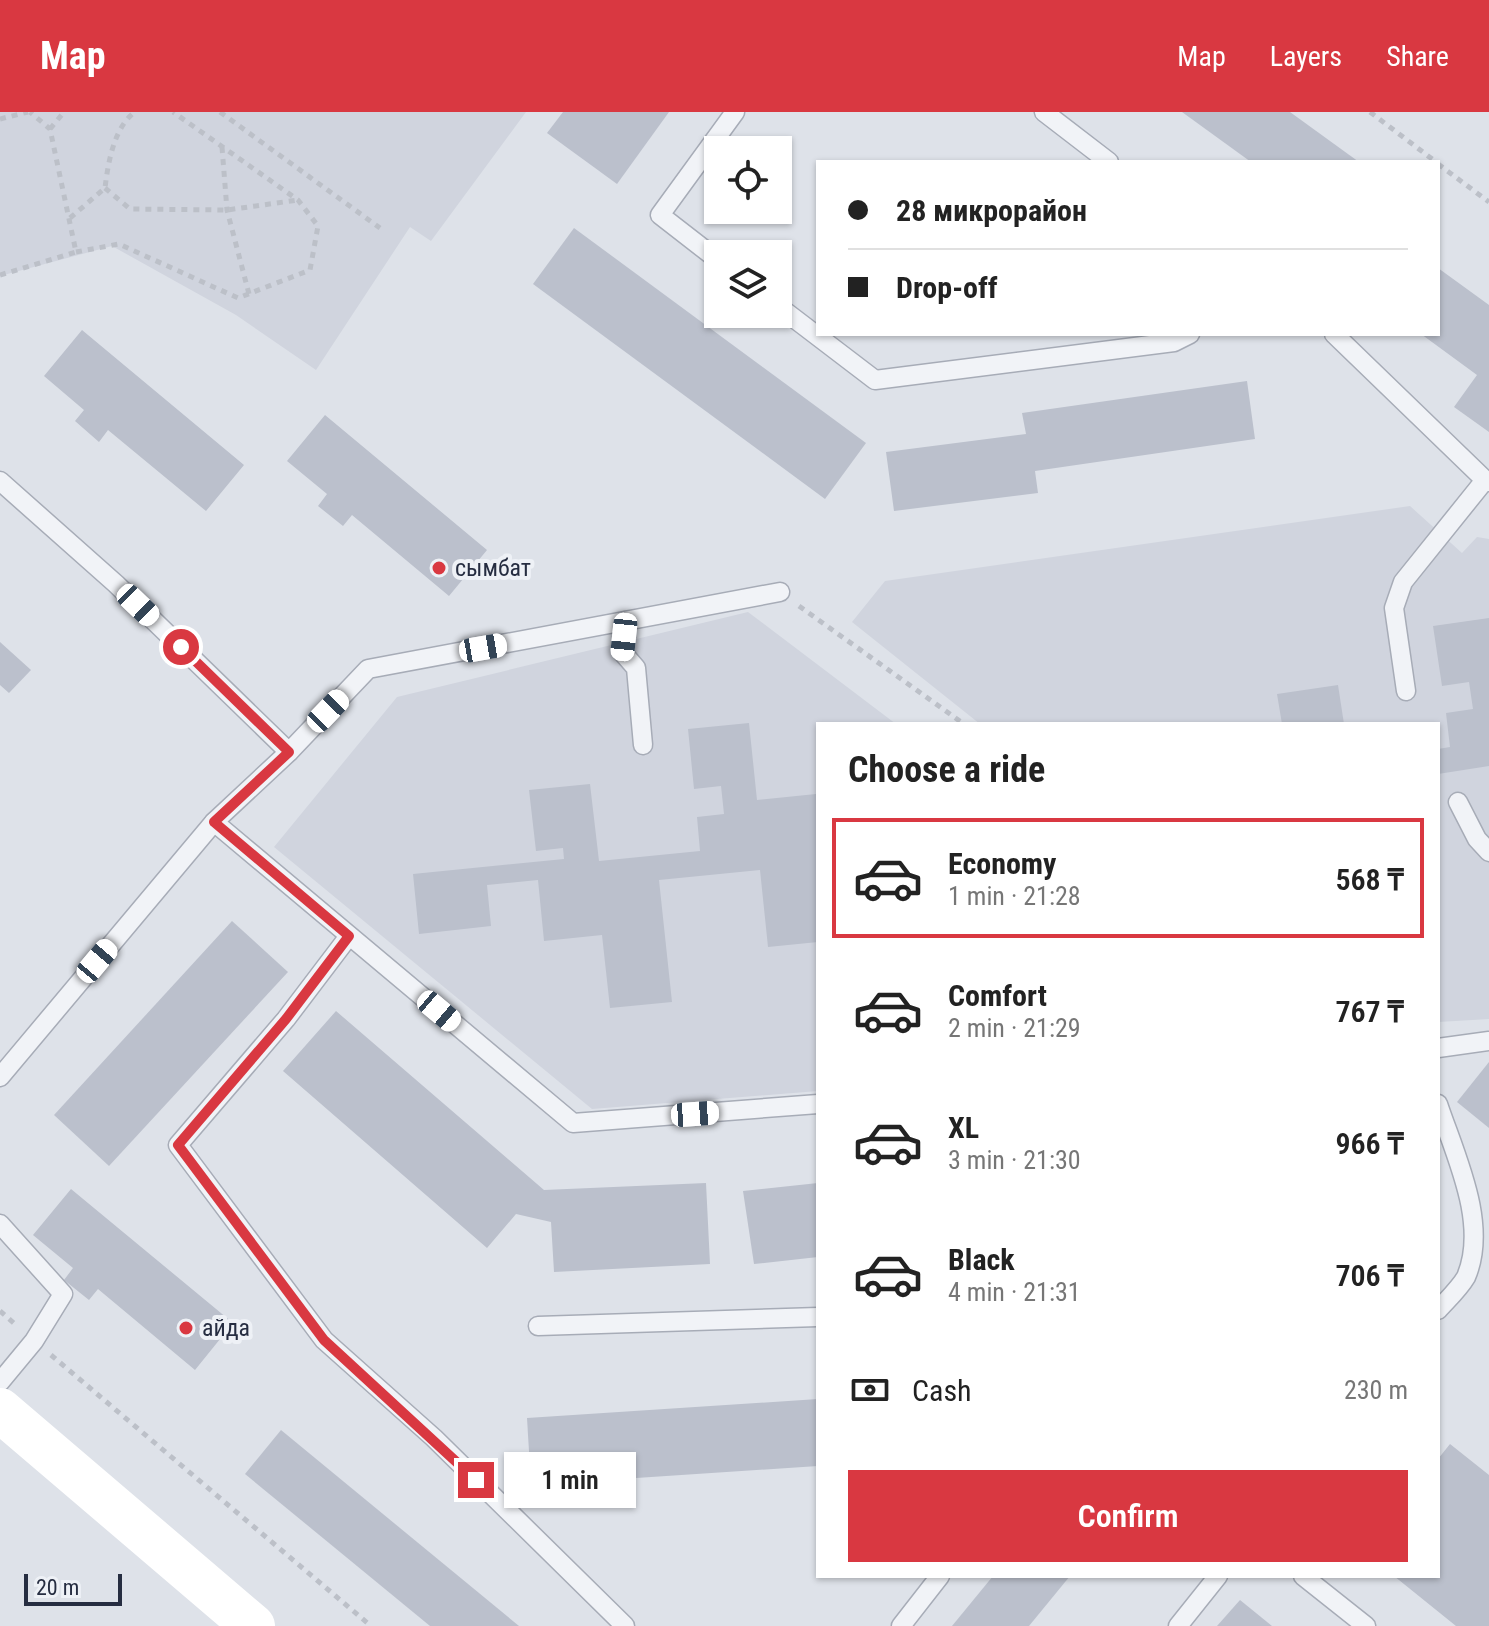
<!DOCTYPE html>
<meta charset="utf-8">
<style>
body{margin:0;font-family:"Roboto Condensed",sans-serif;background:#f2f2f2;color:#222;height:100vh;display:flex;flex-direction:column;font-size:30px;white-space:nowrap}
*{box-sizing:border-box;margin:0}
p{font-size:26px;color:#767676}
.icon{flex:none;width:44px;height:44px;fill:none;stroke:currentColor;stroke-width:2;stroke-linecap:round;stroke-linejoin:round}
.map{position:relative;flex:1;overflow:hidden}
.side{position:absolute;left:816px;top:610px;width:624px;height:856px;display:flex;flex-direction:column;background:#fff;border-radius:0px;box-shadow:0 2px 6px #0004}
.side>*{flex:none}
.guide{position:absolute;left:816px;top:48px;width:624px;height:176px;border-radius:0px;box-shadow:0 2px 6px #0004;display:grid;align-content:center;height:176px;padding:0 32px;background:#fff}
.buttons{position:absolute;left:704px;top:24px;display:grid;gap:16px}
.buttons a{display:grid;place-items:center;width:88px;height:88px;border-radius:0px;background:#fff;box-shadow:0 2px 6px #0004;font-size:40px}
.scale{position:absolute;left:24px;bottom:20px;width:98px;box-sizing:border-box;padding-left:8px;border:4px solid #262d41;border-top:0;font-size:22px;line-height:28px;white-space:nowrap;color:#262d41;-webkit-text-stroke:6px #eef1f6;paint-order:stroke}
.end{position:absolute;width:36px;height:36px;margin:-18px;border:10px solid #d93841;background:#fff;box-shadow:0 0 0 4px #fff}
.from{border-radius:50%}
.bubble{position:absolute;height:56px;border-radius:0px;background:#fff;box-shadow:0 2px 6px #0004;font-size:26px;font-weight:600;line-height:56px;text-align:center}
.car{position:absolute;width:24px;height:48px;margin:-24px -12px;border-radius:10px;box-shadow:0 0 6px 2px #0007;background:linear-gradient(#fff 24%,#345 0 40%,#fff 0 76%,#345 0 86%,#fff 0)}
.guide b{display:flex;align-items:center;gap:28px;height:76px;font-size:30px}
.guide b+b{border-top:2px solid #e0e0e0}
.guide i{width:20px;height:20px;background:#222}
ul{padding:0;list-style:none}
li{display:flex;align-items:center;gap:24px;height:120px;margin:0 16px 12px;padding:0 16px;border:4px solid transparent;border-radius:0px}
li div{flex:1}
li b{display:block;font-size:30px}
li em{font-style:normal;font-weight:600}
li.active{border-color:#d93841}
li>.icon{width:72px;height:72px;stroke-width:1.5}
h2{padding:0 32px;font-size:36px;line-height:96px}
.pay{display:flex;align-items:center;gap:20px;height:88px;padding:0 32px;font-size:30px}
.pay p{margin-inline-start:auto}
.cta{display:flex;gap:16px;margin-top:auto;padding:16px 32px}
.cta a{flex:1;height:92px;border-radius:0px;background:#d93841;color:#fff;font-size:32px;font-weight:600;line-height:92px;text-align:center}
header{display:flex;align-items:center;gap:48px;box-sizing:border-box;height:112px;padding:0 40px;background:#d93841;color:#fff}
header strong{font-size:38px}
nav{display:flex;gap:44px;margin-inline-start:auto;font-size:28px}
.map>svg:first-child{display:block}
</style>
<header>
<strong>Map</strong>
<nav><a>Map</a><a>Layers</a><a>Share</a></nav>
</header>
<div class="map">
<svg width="1489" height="1514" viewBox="0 0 1489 1514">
<rect width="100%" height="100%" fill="#dee2e9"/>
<g fill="#d0d4de">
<path d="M0,0H526L431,129L410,115L316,258L236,203L112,134L0,164Z"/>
<path d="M1410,394L1462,441L1477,425L1489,427V907L1438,910V612H980L852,510L885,469Z"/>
<path d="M748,500L896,612H818V979L592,997L274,735L397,585Z"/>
</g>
<g fill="#bbc0cc">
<path d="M563,0H669L617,72L547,21Z"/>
<path d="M1182,0H1290L1359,50H1251Z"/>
<path d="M574,116L866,331L825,387L533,172Z"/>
<path d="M1438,156L1489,193V320L1454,295L1477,263L1421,222H1438Z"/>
<path d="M82,218L244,353L206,399L108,318L99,330L75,309L84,298L44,264Z"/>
<path d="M1247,269L1255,327L1035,359L1038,381L894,399L886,340L1026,322L1022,301Z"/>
<path d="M325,303L487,438L449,484L352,403L343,414L318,394L327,382L287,349Z"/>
<path d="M1489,506V654L1438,662V637L1450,635L1446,601L1473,597L1469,570L1442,574L1433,514Z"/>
<path d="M0,530L31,558L9,581L0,573Z"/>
<path d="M1338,573L1344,612H1282L1277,582Z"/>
<path d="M749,611L757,688L816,682L818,830L768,835L760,758L659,768L672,890L610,896L602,823L544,829L538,768L487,773L491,814L419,822L413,762L564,747L563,736L536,739L529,678L590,672L599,749L700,739L697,705L724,702L721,674L694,677L688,617Z"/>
<path d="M232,809L288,860L109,1054L54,1003Z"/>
<path d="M336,899L544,1078L706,1071L710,1152L554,1160L551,1110L516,1102L487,1136L283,959Z"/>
<path d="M1489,950V1016L1457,990Z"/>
<path d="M818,1071V1145L754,1152L743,1079Z"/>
<path d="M71,1077L233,1211L195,1258L98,1177L89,1188L64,1168L73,1156L33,1123Z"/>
<path d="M818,1287V1354L531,1373L527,1306Z"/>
<path d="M281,1318L519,1514H430L245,1362Z"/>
<path d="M1450,1332L1489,1363V1514H1456L1394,1464H1438V1347Z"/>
<path d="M993,1464H1070L1029,1514H952Z"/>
<path d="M1240,1488L1272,1514H1217Z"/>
</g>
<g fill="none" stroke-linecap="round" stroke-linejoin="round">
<g stroke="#a7acb7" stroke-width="21">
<g id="lane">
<path d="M1044,0L1109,50"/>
<path d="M718,148L660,103L735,0"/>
<path d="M778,194L875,268L1174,230L1190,222"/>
<path d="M1334,222L1485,368"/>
<path d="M0,369L116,472L289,640L368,557L780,480"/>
<path d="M626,509L623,541L636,556L643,633"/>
<path d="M1406,579L1394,496L1403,470L1485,368L1489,370"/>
<path d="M1458,690L1477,727L1489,740"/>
<path d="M214,710L573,1011L818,992"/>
<path d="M349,824L286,907L178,1033L324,1228L434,1326L625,1514"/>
<path d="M1438,936L1489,929"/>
<path d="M0,965L214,710L289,640"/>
<path d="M1438,992C1455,1043 1489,1112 1466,1165C1459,1177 1447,1188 1438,1198"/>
<path d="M0,1112L63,1182L34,1229L0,1270"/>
<path d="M538,1214L818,1205"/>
<path d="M1303,1464L1366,1514"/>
<path d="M901,1514L940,1464"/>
<path d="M1178,1514L1218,1464"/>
</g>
</g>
<g stroke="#bcc0c8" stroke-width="5" stroke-dasharray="6 6" stroke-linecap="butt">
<path d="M220,0L380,116"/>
<path d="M1370,0L1436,50"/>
<path d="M0,7L28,0"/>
<path d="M50,17L64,0"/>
<path d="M222,35L227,98L249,182"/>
<path d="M1438,52L1489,90"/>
<path d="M105,76L130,97L227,98L298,88"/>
<path d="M70,106L105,76C108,51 114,15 135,0"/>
<path d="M76,140L119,132L238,186L310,158L318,114L298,88L173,0"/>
<path d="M0,163L76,140L50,17L30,0"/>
<path d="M799,494L964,612"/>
<path d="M0,1199L16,1213"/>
<path d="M51,1243L371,1514"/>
</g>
<use href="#lane" stroke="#f1f3f7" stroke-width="18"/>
<path stroke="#fff" stroke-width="44" d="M0,1298L253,1514"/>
</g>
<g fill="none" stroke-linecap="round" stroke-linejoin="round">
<path stroke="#d93841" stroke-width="10" d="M181,535L289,640L214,710L349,824L286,907L178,1033L324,1228L476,1368"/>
</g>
<g fill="#d93841" stroke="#eef1f6" stroke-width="3">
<circle cx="439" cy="456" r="8"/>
<circle cx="186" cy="1216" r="8"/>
</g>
<g text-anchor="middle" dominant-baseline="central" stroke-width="8" stroke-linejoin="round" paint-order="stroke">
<g font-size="24" fill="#262d41" stroke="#eef1f6" text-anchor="start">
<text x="455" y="456">сымбат</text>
<text x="202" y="1216">айда</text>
</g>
</g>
</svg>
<div class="buttons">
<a><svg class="icon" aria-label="locate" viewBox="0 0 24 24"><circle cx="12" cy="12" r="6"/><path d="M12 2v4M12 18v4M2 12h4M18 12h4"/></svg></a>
<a><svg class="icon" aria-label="layers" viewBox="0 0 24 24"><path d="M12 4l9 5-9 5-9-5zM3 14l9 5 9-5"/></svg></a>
</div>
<div class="scale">20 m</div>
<i class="end from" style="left:181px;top:535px"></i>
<i class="end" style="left:476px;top:1368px"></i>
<div class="bubble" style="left:504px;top:1340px;width:132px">1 min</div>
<i class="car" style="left:138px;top:493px;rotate:134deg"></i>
<i class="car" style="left:624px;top:525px;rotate:186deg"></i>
<i class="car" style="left:483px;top:536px;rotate:80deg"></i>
<i class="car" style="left:328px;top:599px;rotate:44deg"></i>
<i class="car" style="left:97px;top:849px;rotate:40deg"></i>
<i class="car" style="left:439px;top:899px;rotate:130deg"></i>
<i class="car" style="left:695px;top:1002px;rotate:86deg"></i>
<div class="guide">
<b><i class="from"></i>28 микрорайон</b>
<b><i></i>Drop-off</b>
</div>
<section class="side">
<h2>Choose a ride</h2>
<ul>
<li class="active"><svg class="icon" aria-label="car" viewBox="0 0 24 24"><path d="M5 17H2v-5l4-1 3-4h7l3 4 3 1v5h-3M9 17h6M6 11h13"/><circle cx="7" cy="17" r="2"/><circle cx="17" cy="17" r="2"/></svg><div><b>Economy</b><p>1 min · 21:28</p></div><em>568 ₸</em></li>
<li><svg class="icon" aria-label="car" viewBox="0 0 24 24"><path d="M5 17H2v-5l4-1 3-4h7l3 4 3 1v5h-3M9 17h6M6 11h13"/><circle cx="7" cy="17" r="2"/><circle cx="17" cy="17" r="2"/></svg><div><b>Comfort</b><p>2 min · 21:29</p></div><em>767 ₸</em></li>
<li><svg class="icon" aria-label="car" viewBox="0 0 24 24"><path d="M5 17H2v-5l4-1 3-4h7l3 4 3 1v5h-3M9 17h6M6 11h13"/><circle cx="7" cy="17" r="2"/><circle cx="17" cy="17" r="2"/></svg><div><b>XL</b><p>3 min · 21:30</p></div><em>966 ₸</em></li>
<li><svg class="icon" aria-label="car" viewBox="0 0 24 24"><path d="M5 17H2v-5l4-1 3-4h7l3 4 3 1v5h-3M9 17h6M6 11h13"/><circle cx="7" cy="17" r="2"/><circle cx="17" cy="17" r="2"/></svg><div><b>Black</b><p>4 min · 21:31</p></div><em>706 ₸</em></li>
</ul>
<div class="pay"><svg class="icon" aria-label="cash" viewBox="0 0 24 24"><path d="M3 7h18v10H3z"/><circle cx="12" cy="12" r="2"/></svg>Cash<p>230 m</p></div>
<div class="cta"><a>Confirm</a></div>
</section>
</div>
